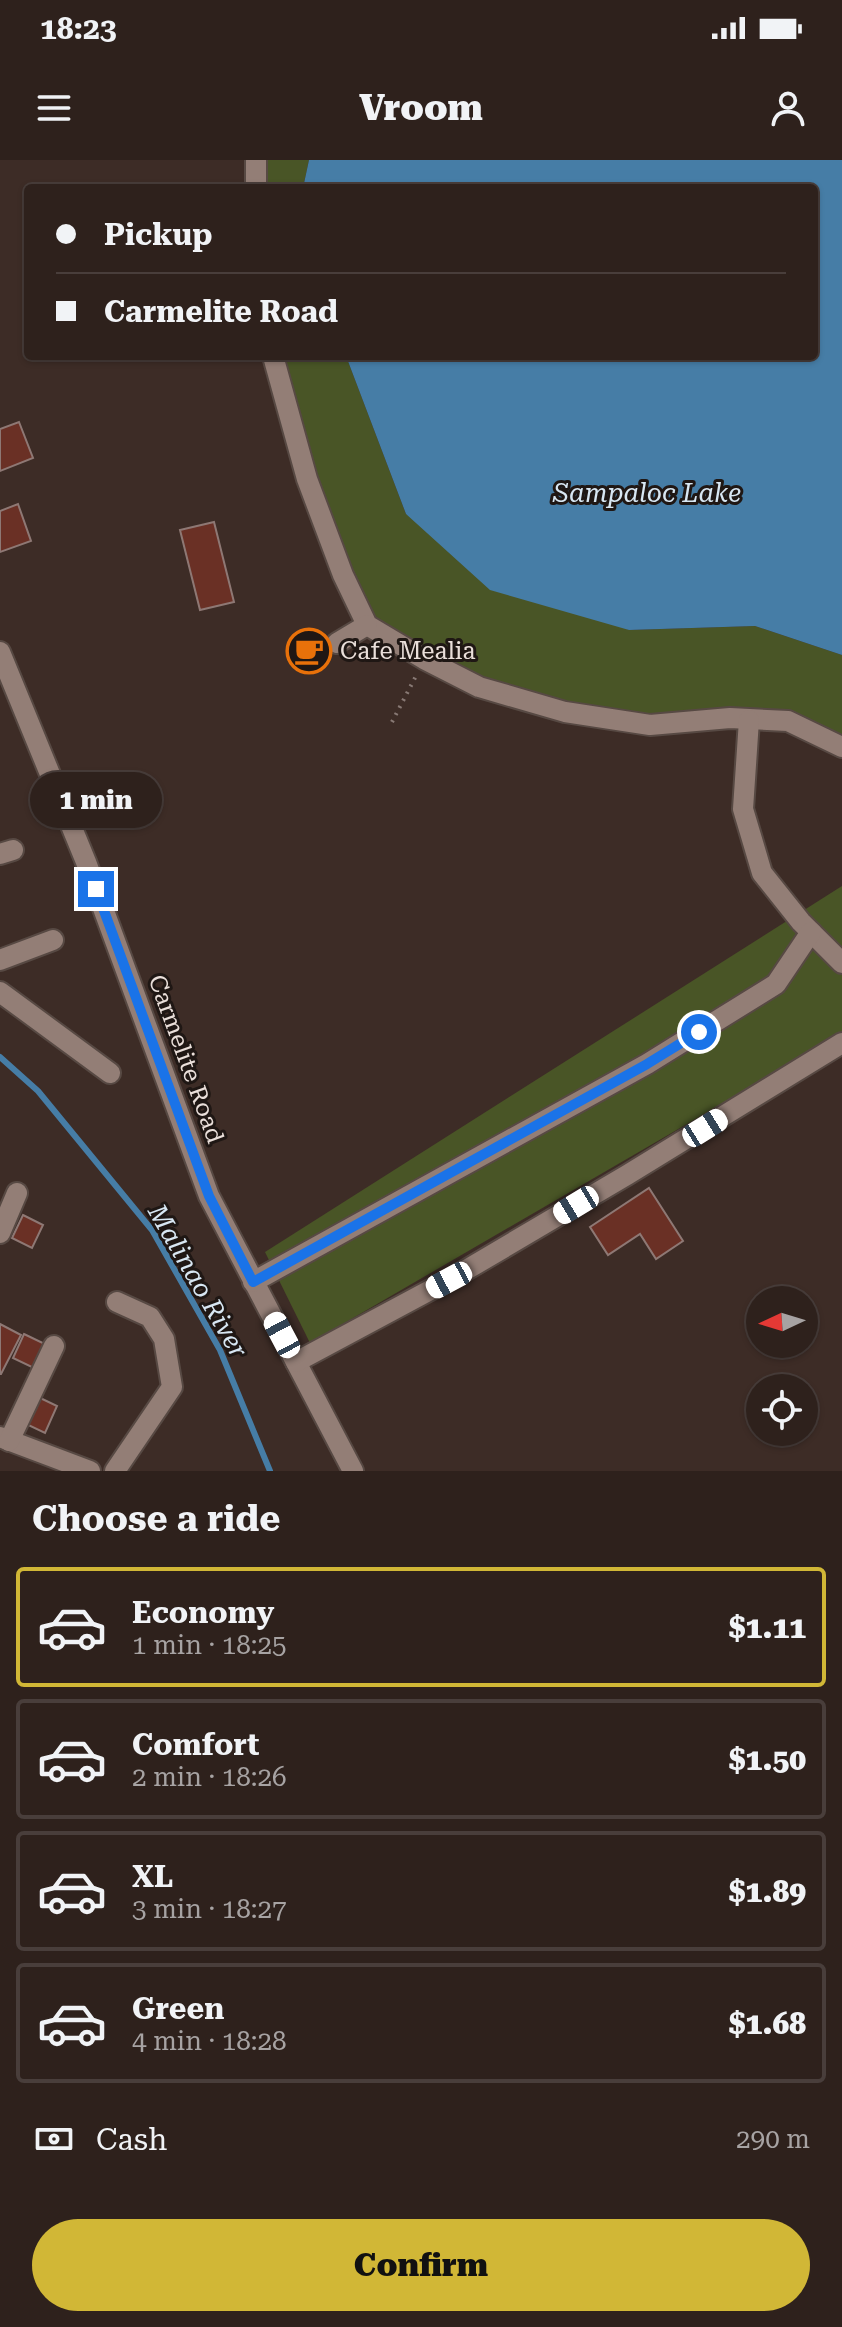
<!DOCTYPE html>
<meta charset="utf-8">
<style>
body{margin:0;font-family:"Roboto Serif",serif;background:#362925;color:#f1f3f6;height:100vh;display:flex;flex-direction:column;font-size:30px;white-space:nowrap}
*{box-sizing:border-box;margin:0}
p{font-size:26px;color:#a7a3a3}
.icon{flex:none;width:44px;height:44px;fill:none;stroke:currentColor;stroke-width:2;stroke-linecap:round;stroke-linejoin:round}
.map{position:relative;height:1311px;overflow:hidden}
.panel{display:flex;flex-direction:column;background:#2e211c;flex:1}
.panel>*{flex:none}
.banner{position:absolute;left:24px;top:24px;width:794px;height:176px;border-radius:8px;box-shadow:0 2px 6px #0004,0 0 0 2px #493e3b;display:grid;align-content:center;height:176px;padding:0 32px;background:#2e211c}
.needle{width:52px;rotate:266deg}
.fabs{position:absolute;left:746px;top:1126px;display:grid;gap:16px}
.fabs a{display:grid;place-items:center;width:72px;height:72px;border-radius:50%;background:#2e211c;box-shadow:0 2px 6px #0004,0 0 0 2px #493e3b;font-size:40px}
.end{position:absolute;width:36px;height:36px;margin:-18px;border:10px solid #1a73e8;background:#fff;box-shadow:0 0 0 4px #fff}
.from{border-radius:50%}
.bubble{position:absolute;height:56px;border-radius:28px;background:#2e211c;box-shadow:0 2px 6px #0004,0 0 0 2px #493e3b;font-size:26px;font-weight:800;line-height:56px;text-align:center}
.car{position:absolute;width:24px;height:48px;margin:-24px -12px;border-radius:10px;box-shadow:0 0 6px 2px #0007;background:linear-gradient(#fff 24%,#345 0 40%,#fff 0 76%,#345 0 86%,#fff 0)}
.banner b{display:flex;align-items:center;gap:28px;height:76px;font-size:30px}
.banner b+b{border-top:2px solid #493e3b}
.banner i{width:20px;height:20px;background:#f1f3f6}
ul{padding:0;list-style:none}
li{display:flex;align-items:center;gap:24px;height:120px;margin:0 16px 12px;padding:0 16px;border:4px solid #493e3b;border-radius:8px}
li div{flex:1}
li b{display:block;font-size:30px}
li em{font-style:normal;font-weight:800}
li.on{border-color:#d1b736}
li>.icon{width:72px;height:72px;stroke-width:1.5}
h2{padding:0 32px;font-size:36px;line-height:96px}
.pay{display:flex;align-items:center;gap:20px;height:88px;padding:0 32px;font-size:30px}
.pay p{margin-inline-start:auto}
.button{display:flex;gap:16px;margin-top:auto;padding:16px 32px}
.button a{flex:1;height:92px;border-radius:48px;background:#d1b736;color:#111;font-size:32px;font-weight:800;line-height:92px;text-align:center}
.status{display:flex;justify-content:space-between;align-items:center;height:56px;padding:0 40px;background:#2e211c;direction:ltr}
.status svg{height:22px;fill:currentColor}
header{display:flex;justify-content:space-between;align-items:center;height:104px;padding:0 32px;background:#2e211c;font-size:36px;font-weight:800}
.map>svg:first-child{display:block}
</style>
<div class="status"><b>18:23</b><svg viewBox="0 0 49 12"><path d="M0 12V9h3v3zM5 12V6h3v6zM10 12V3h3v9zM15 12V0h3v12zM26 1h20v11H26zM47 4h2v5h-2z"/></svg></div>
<header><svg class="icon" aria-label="menu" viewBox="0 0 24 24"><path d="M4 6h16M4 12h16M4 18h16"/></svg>Vroom<svg class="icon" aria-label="person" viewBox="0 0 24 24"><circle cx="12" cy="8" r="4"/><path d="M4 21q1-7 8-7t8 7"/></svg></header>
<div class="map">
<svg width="842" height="1311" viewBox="0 0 842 1311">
<rect width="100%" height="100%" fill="#3d2c26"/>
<g fill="#495526">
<path d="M256,0H309L303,28H256Z"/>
<path d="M273,196H346L406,354L629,470L755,466L842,495V587L788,561L650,565L479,527L367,465Z"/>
<path d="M842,726V871L730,939L310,1183L265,1092Z"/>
</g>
<path fill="#467da6" d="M309,0H842V495L755,466L629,470L490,430L406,354L346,196H814V28H303Z"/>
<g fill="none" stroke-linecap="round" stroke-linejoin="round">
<path stroke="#467da6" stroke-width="6" d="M0,897L38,931L152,1070L220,1190L270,1311"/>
</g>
<g fill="#6a3025" stroke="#8e7874" stroke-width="2">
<path d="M19,262L33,298L0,311V269Z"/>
<path d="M18,344L31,381L0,392V351Z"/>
<path d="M214,362L234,442L200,450L180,370Z"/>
<path d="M649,1028L683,1081L656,1099L640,1074L608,1095L590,1067Z"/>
<path d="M23,1055L43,1065L32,1088L12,1078Z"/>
<path d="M0,1164L21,1175L1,1214H0Z"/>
<path d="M24,1174L49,1186L38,1210L13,1198Z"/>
<path d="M34,1235L57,1246L45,1273L22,1262Z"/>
</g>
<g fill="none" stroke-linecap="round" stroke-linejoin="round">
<g stroke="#574943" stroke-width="24">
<g id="minor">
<path d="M256,28V0"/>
<path d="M273,196L307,319L343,415L367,465L424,499L479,527L565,552L650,565L730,558L788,561L842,587"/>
<path d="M337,483L367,465"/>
<path d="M0,492L86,702L209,1036L353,1311"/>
<path d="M749,560L743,649L762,713L801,762L842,803"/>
<path d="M0,694L13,690"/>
<path d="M0,800L53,780"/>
<path d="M0,832L110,913"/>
<path d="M0,1073L17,1033"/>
<path d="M253,1122L647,904L776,824L811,772"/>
<path d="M296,1202L449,1120L627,1015L842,883"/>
<path d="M0,1277L90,1311"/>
<path d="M9,1281L54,1186"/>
<path d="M115,1311L172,1227L164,1179L150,1157L117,1142"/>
</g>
</g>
<path stroke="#887974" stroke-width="4" stroke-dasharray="2 6" stroke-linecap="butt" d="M392,562L416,516"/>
<use href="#minor" stroke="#937e76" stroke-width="20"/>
</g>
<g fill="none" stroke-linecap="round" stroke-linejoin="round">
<path stroke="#1a73e8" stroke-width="10" d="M96,729L209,1036L253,1122L647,904L699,872"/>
</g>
<defs>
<g id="cafe-ring" transform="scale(2.3)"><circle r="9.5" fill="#1f1714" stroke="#e8710a" stroke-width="1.5"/><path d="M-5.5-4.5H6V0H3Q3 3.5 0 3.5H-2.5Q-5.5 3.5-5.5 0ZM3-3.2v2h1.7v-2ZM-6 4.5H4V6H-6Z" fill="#e8710a"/></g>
</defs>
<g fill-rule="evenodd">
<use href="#cafe-ring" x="309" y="491"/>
</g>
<g text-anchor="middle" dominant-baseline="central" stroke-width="6" stroke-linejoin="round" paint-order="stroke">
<g font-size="24" fill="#eadfda" stroke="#1f1714" text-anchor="start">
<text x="340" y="491">Cafe Mealia</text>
</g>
<g font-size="24" fill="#eadfda" stroke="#1f1714">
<text transform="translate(186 899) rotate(70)">Carmelite Road</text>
</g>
<g font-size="26" font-style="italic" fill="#d8e7f3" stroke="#1f1714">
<text x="647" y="333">Sampaloc Lake</text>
<text transform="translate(198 1121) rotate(60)">Malinao River</text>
</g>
</g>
</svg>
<div class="fabs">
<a><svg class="needle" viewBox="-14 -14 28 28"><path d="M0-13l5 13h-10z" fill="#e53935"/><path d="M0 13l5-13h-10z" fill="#a7a3a3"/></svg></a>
<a><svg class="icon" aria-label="locate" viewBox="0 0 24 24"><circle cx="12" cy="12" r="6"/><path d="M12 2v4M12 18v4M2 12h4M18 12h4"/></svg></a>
</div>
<i class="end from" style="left:699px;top:872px"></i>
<i class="end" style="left:96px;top:729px"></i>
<div class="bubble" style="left:30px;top:612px;width:132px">1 min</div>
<i class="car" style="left:705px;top:968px;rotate:58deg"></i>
<i class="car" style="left:576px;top:1045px;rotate:239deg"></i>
<i class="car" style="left:449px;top:1120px;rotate:242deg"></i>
<i class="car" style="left:282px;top:1175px;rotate:332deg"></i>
<div class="banner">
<b><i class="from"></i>Pickup</b>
<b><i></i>Carmelite Road</b>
</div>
</div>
<section class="panel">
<h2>Choose a ride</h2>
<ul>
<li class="on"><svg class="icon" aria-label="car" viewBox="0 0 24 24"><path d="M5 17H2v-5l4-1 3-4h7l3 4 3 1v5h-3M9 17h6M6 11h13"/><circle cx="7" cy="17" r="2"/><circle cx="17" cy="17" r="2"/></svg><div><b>Economy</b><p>1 min · 18:25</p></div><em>$1.11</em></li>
<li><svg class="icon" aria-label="car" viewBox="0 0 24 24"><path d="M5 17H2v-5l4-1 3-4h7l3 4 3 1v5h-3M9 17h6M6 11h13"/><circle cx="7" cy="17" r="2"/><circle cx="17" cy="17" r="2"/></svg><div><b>Comfort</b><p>2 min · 18:26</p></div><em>$1.50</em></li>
<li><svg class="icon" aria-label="car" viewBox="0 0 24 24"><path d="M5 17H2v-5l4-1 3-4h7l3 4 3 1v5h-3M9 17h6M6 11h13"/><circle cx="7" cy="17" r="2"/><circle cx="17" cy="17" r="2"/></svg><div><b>XL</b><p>3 min · 18:27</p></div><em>$1.89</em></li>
<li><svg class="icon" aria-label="car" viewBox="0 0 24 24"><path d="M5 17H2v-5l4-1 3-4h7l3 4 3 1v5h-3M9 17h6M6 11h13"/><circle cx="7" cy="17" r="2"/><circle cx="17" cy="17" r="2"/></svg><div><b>Green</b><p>4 min · 18:28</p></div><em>$1.68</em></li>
</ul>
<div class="pay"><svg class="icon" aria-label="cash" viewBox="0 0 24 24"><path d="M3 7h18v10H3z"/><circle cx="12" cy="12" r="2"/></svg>Cash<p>290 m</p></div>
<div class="button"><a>Confirm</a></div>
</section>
